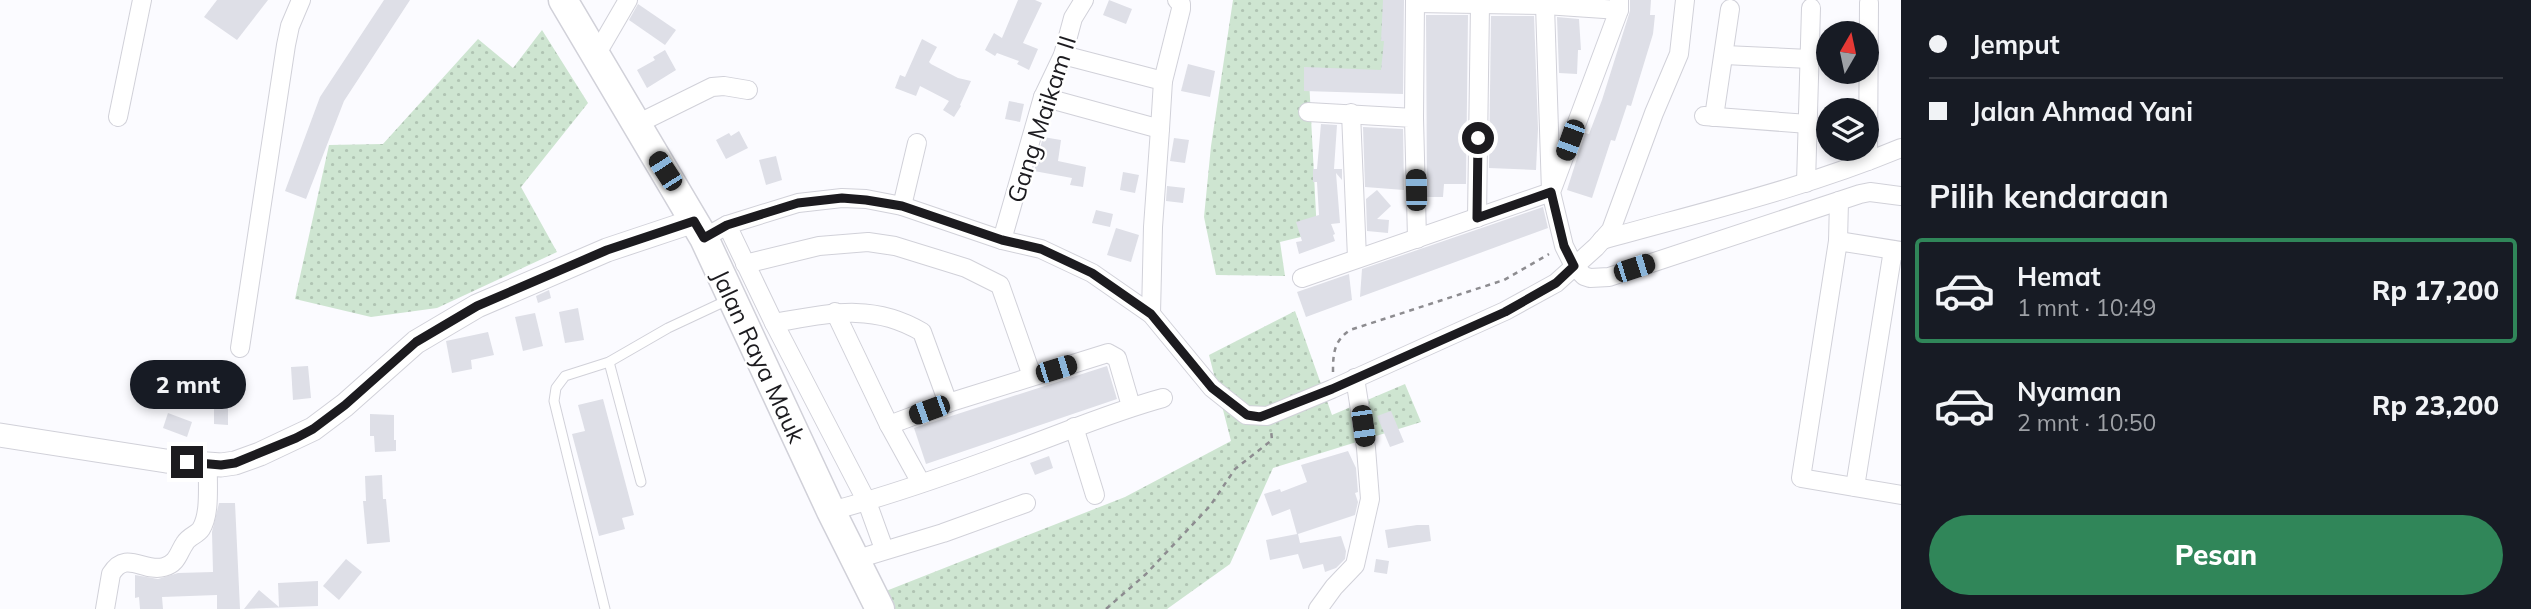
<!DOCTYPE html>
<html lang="id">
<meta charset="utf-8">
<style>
body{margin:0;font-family:Mulish,sans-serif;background:#242831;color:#f1f3f6;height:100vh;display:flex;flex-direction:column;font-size:26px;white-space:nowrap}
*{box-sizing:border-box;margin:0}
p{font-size:23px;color:#9ea1a6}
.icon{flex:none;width:38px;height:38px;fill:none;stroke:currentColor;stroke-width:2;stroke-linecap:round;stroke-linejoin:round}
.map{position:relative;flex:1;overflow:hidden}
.details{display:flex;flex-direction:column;background:#171b24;width:630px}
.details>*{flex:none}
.top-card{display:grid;align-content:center;height:154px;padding:0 28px;background:#171b24}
.needle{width:46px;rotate:9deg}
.controls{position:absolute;left:1816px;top:21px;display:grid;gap:14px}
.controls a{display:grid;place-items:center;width:63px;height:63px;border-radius:50%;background:#171b24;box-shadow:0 4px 10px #0003;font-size:35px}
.end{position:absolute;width:32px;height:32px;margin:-16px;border:9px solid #1c1b1f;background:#fff;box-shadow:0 0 0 4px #fff}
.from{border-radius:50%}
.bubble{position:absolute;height:49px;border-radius:24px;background:#171b24;box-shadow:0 4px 10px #0003;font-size:23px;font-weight:800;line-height:49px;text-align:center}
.car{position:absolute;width:21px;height:42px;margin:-21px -10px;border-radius:9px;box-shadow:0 0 5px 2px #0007;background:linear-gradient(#222 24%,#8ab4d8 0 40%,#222 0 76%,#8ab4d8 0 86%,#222 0)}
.top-card b{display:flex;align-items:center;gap:24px;height:66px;font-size:26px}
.top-card b+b{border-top:2px solid #363941}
.top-card i{width:18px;height:18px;background:#f1f3f6}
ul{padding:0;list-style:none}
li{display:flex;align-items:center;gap:21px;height:105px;margin:0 14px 10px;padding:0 14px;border:4px solid transparent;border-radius:7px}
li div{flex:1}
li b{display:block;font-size:26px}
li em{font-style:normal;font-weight:800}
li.current{border-color:#308659}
li>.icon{width:63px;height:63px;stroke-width:1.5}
h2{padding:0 28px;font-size:32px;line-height:84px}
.button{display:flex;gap:14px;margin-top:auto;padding:14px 28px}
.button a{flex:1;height:80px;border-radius:42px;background:#308659;color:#fff;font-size:28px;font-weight:800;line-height:80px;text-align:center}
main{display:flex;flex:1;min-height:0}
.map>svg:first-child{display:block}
</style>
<main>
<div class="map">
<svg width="1901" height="609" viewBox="0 0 1901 609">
<defs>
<pattern id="grass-dots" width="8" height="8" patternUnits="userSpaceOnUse" patternTransform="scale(1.75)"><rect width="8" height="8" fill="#cee5d1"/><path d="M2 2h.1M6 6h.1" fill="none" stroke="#b0c4b3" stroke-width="1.8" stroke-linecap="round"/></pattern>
</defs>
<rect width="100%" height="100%" fill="#fbfbff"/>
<g fill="url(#grass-dots)">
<path d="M1233,0H1392L1391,73L1309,79L1317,233L1280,242L1285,276L1216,275L1204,217L1211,146Z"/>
<path d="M542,30L588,103L521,187L557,252L437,308L371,317L295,299L329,145L383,144L478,39L513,68Z"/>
<path d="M1295,311L1332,415L1405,384L1421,422L1273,468L1230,564L1167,609H895L886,591L1125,497L1231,441L1209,355Z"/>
</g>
<g fill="#dedfe7">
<path d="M217,0H268L237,40L204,17Z"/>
<path d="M384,0H410L344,101L306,199L285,191L320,97Z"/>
<path d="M1018,0H1035L1042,3L1023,43L1038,49L1029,70L1017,64L1019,61L997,53L995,56L985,50L994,33L1002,38Z"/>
<path d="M1109,0L1132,9L1126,24L1103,15Z"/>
<path d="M1383,0H1404L1403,94L1304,91V67L1381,70L1384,41H1381Z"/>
<path d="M1630,0H1651L1650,15H1655L1653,34L1631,106L1627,105L1615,141L1611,140L1592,198L1567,190L1585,133L1589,134L1602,100L1630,11Z"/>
<path d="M638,4L676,30L665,45L629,20Z"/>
<path d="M1426,15H1468L1466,184H1444L1443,197H1427Z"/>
<path d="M1491,16H1534L1538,129L1536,170L1489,168Z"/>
<path d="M1557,17L1579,19L1581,50H1578L1577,74L1559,73Z"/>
<path d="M922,39L937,47L929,62L931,64L958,78L971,81L960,105L961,106L954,117L943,110L949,101L920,86L916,96L895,88L900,75L905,77Z"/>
<path d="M665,50L676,70L647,88L637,70L655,60L653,57Z"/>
<path d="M1188,64L1215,71L1210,97L1181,91Z"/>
<path d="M1009,101L1024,104L1020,122L1005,119Z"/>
<path d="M1321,124L1337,125L1334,169H1342V180L1336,173L1340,223L1331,224L1335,234L1333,235L1335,241L1299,254L1296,242L1302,241L1296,222L1319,215L1317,182H1313V169H1317Z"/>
<path d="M1363,127L1403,129L1404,190L1365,187Z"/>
<path d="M739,131L748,148L726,159L716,140L729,133L731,136Z"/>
<path d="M1043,137L1061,140L1058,161L1086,167L1083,187L1070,185L1072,178L1034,171Z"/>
<path d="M1174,138L1189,140L1185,163L1170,161Z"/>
<path d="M776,156L782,180L766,185L759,160Z"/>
<path d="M1123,172L1139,175L1135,193L1120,190Z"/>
<path d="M1167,186L1185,188L1183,203L1166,201Z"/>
<path d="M1377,190L1391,206L1377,219L1389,220L1388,233L1367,231L1366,199Z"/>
<path d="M1543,207L1548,228L1360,297L1362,269Z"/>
<path d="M1096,210L1113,214L1110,227L1092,223Z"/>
<path d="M1116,228L1139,235L1131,262L1107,255Z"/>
<path d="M1349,274L1352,300L1306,317L1297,292Z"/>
<path d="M549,290L551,298L538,303L536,296Z"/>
<path d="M578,308L584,340L565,343L559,312Z"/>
<path d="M535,313L543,346L523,351L515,317Z"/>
<path d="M488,332L494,355L471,360L472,369L452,373L446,341Z"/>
<path d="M308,366L311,398L293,400L291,367Z"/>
<path d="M1107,366L1117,399L926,464L914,428Z"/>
<path d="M603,399L634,515L622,518L625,529L599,536L572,434L585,431L578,405Z"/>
<path d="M214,403H228V425L214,424Z"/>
<path d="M1391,411L1404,442L1390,447L1377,416Z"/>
<path d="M168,413L192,422L187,437L163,428Z"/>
<path d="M370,414L394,415V440H396V451L375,452L374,436H370Z"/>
<path d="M1348,451L1356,468L1358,492L1355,493L1358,502L1355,515L1298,534L1300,543L1341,536L1346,551L1345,559L1336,568L1325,572L1323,564L1303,569L1298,554L1270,560L1266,540L1297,534L1290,509L1272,516L1264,494L1280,489L1281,492L1307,482L1301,465Z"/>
<path d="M1049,456L1053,468L1035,475L1030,463Z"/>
<path d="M382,475L383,499H386L390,542L367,544L363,501H366L365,476Z"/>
<path d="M219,503H235L240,609H217V595L162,597L163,609H140L139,597L135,598V575L158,579L178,573L213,572L212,532Z"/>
<path d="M1417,525H1429L1431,541L1388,548L1385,530Z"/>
<path d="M346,559L362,572L339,600L323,586Z"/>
<path d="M1376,559L1389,561L1387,574L1374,572Z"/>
<path d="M318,581V606L244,609L259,590L279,607L278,583Z"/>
</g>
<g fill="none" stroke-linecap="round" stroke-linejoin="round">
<g stroke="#d1d1d9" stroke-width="11">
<g id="service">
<path d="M609,362L641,482"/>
<path d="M605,609L554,401L556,388L565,376L609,362L668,328L730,299"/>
</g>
</g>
<g stroke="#d1d1d9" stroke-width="20">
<g id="minor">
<path d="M1415,3L1545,5L1619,10V0"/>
<path d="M1619,10L1551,192L1564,246L1574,266L1584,276L1590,278L1609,277L1860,194L1870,192L1901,196"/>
<path d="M596,55L628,0"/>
<path d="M1725,55L1809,59"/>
<path d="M1163,81L1181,9V4L1177,0"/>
<path d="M1043,97L1160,129L1163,81L1063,55"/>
<path d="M1308,112L1414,118L1417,239"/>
<path d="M1351,113L1357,258"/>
<path d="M1704,116L1808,124"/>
<path d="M118,117L142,0"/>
<path d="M1714,117L1730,9"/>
<path d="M1414,118L1415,0"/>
<path d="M635,125L712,87L724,86L748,90"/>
<path d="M1868,161L1869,3"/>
<path d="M1806,183L1811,8"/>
<path d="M902,206L917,143"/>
<path d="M1477,218L1480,4"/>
<path d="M727,225L774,323L867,502L884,549"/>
<path d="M704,238L727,225L798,203L842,198L866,199L902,206L1002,240L1041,249L1092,273L1151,314L1212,388L1246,415L1267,416L1332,389L1505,311L1556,283L1596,247L1611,230L1654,113L1679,54L1685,0"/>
<path d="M1002,240L1043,97L1063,55L1073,18L1084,0"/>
<path d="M1602,240C1702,212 1805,188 1901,148"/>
<path d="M1838,241L1839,201"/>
<path d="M1901,251L1838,241L1801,478L1901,495"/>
<path d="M745,264L819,246L868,242L895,246L966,268L1000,285L1032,376"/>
<path d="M1302,278L1551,192L1545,5"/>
<path d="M835,312L889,425L921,483"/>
<path d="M1151,314L1153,227L1160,129"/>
<path d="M774,323C827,314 872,302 922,332L948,403"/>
<path d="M240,348L286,45L290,26L301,0"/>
<path d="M889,425L948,403L1108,353L1117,358L1131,406"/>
<path d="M1074,427L1095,495"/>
<path d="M1855,487L1893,250"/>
<path d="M831,511C892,495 951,474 1010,452C1061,434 1111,412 1163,398"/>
<path d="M854,560L943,533L1026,503"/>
<path d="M105,609L111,574C126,549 144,573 164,567C178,563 178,553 185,543C189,536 197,535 201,529C211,513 207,483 208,464"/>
<path d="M1318,609L1334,587L1355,565L1370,499L1366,448L1355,378"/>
</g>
</g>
<g stroke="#d1d1d9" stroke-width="25">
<path id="tertiary" d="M0,435L166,461L221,465L235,463L260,454L313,429L345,405L416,342L477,306L607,250L694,221"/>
</g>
<g stroke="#d1d1d9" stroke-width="31">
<path id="primary" d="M563,0L704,238L831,511L880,609"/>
</g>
<g stroke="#8d8c90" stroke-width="2.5" stroke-dasharray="5 5" stroke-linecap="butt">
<path d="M1333,372C1333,353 1334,341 1350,330L1504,280L1549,254"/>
<path d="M1106,609L1146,574L1210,506L1235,469L1272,440L1271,430"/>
</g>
<use href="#service" stroke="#fff" stroke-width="9"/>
<use href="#minor" stroke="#fff" stroke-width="18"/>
<use href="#tertiary" stroke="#fff" stroke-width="23"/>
<use href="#primary" stroke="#fff" stroke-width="28"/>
</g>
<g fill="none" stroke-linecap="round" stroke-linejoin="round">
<path stroke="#1c1b1f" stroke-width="9" d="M187,462L221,465L235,463L296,438L313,429L345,405L416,342L477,306L607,250L694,221L704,238L727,225L798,203L842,198L866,200L902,206L1002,240L1041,249L1092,273L1151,314L1212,388L1247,415L1260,417L1332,389L1505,312L1556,283L1574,266L1564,246L1551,192L1477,218L1478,138"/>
</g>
<g text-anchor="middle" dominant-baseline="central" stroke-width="5" stroke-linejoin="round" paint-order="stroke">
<g font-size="24" fill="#1c1b1f" stroke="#fff">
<text transform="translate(1041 119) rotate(-72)">Gang Maikam II</text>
<text transform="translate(759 356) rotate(65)">Jalan Raya Mauk</text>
</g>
</g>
</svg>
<div class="controls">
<a><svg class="needle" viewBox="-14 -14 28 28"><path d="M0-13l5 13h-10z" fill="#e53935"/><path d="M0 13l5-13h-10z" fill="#9ea1a6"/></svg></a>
<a><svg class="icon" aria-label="layers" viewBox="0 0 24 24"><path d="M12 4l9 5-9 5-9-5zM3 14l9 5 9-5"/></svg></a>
</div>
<i class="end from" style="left:1478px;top:138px"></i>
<i class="end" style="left:187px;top:462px"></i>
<div class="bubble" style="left:130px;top:360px;width:116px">2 mnt</div>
<i class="car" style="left:1570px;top:140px;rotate:200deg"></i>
<i class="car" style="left:665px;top:171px;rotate:327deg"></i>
<i class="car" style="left:1416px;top:190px;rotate:359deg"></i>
<i class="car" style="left:1634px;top:268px;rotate:72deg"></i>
<i class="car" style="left:1056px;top:369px;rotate:73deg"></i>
<i class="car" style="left:929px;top:410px;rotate:250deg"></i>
<i class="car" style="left:1363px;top:426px;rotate:172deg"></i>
</div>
<section class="details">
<div class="top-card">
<b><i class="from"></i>Jemput</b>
<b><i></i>Jalan Ahmad Yani</b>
</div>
<h2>Pilih kendaraan</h2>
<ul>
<li class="current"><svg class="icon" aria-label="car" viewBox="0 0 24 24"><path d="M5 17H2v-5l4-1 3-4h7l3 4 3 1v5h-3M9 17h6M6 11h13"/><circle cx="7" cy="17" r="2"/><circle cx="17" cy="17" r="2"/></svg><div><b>Hemat</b><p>1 mnt · 10:49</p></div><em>Rp 17,200</em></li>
<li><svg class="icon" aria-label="car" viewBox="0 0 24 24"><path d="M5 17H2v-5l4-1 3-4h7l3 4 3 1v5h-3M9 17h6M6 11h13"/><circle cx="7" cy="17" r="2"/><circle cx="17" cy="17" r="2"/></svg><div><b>Nyaman</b><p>2 mnt · 10:50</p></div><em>Rp 23,200</em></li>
</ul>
<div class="button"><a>Pesan</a></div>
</section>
</main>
